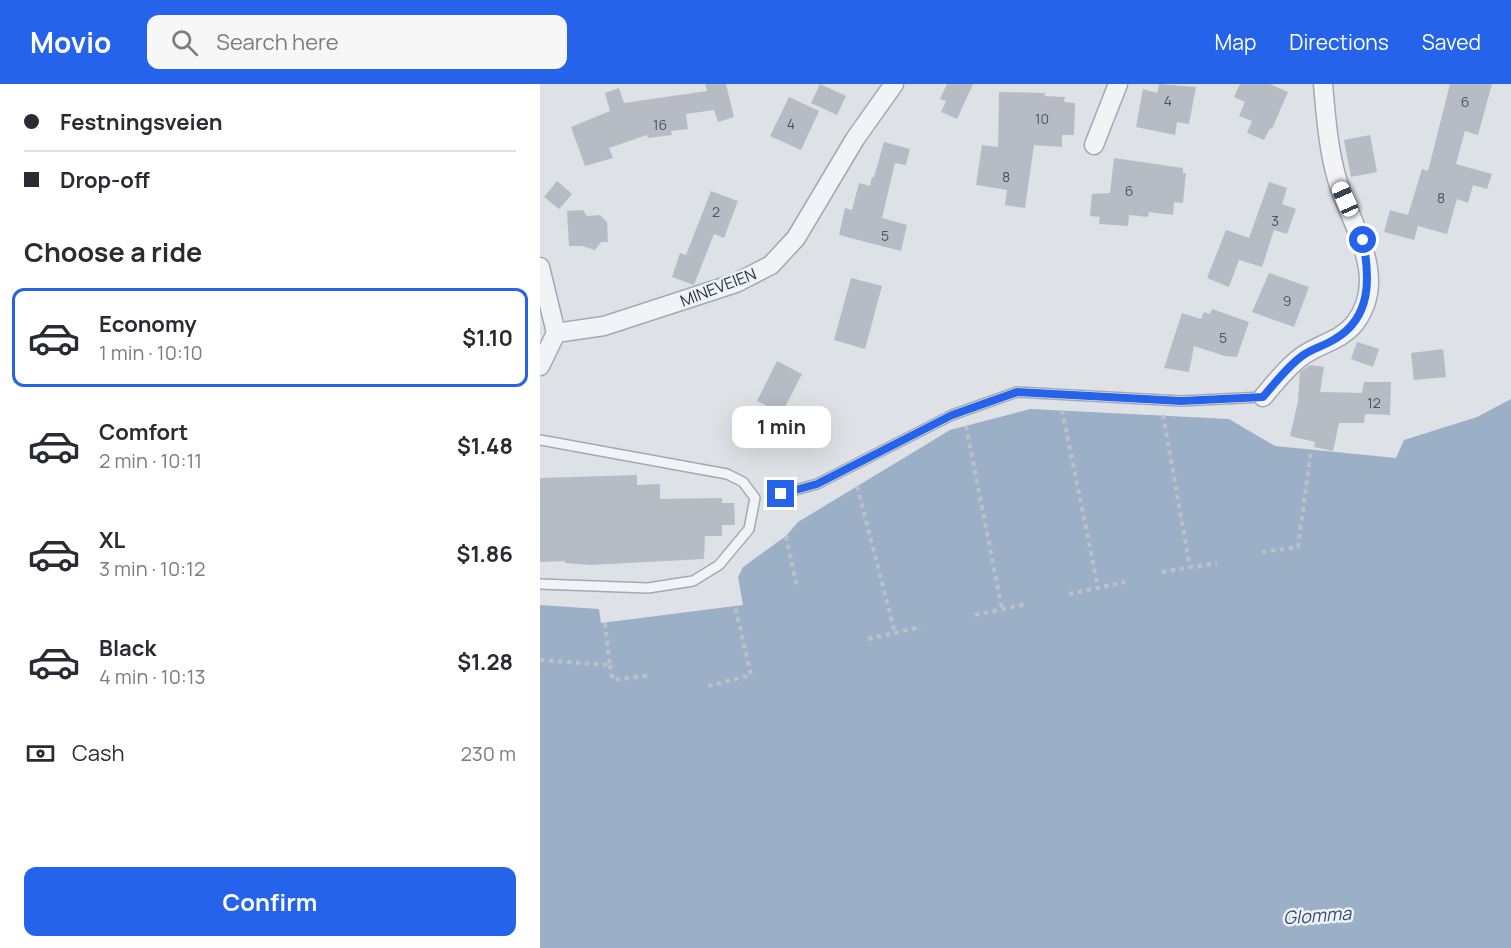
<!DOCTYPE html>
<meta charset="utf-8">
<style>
body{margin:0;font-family:Manrope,sans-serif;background:#f7f7f7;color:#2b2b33;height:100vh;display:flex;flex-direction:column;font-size:22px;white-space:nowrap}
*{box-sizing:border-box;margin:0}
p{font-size:20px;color:#7c7c81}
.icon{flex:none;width:33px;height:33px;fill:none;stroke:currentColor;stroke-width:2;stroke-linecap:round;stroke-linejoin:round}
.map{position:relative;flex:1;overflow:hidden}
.panel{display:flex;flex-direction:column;background:#fff;width:540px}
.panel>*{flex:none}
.hud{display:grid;align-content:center;height:132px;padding:0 24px;background:#fff}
.end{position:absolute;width:27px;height:27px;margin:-14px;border:8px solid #2563eb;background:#fff;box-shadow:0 0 0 3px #fff}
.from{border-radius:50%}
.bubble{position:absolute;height:42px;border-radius:12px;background:#fff;box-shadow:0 6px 24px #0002;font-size:20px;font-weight:700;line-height:42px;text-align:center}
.car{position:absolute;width:18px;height:36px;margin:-18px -9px;border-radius:8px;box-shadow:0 0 4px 2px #0007;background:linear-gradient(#fff 24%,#345 0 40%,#fff 0 76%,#345 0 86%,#fff 0)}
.hud b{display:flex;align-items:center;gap:21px;height:57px;font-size:22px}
.hud b+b{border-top:2px solid #e1e1e2}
.hud i{width:15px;height:15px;background:#2b2b33}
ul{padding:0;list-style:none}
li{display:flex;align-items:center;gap:18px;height:99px;margin:0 12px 9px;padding:0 12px;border:3px solid transparent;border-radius:12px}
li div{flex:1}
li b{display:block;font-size:22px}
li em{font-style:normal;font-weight:700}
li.current{border-color:#2563eb}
li>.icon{width:54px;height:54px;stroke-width:1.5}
h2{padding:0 24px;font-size:27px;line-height:72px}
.pay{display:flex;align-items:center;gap:15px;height:66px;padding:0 24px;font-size:22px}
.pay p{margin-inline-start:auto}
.action{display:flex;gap:12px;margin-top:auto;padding:12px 24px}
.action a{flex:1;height:69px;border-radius:12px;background:#2563eb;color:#fff;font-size:24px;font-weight:700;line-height:69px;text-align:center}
header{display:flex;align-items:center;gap:36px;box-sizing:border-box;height:84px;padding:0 30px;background:#2563eb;color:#fff}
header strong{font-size:28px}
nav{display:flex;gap:33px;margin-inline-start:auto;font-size:21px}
.search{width:420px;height:54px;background:#f7f7f7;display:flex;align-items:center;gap:15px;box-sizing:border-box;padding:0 21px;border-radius:12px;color:#7c7c81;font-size:22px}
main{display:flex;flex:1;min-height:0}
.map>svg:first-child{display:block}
</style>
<header>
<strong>Movio</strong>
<div class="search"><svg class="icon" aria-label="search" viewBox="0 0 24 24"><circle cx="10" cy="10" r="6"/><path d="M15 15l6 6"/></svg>Search here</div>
<nav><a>Map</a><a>Directions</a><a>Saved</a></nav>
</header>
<main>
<section class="panel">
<div class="hud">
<b><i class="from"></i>Festningsveien</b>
<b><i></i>Drop-off</b>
</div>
<h2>Choose a ride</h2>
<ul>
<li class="current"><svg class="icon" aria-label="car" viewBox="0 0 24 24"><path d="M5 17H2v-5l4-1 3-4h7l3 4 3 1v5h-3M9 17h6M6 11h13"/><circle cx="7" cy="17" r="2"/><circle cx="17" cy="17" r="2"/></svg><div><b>Economy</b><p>1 min · 10:10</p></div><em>$1.10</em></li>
<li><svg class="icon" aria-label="car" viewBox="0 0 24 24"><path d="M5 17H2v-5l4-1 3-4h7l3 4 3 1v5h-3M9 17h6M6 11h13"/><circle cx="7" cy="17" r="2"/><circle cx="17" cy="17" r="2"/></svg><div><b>Comfort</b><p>2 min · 10:11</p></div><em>$1.48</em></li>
<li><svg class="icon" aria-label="car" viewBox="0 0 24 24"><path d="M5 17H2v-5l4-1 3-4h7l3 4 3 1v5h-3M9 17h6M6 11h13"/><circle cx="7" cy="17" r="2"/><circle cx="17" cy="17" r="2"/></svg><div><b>XL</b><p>3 min · 10:12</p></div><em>$1.86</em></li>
<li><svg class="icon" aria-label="car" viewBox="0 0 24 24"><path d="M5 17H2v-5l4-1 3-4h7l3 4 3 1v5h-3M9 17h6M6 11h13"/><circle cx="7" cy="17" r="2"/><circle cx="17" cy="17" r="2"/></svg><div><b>Black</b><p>4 min · 10:13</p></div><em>$1.28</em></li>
</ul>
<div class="pay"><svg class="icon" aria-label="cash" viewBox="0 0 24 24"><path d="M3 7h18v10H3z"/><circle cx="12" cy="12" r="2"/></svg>Cash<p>230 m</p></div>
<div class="action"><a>Confirm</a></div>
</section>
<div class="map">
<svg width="971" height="864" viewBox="0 0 971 864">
<rect width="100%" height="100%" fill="#dee2e7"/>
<path fill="#9bb0c6" d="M971,315V864H0V521L59,525L61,539L203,521L198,493L203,483L246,452L258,438L410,346L490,325L689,335L735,362L856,374L864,356L937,333Z"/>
<g fill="#b6bbc4">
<path d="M165,0H186L194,33L178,38L174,26L146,30L148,45L131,47L132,51L108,54L107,51L69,64L73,74L45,82L31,43L70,27L65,9L79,4L84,19L167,7Z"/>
<path d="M280,0L306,12L297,31L271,19Z"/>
<path d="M407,0H433L417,35L401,28L406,17L400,15Z"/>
<path d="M619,0L656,3L649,40L637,38L635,51L596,43L603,5L617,9Z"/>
<path d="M700,0H730L748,8L732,45L730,44L724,56L707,49L712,37L699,32L705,18L694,13Z"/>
<path d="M910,0H952L938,51L925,47L916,80L952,90L947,105L933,101L928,119L917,115L907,150L878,142L874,156L844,148L850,126L868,131L882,85L888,87Z"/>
<path d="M459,8L505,9V12L525,13L524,18L535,19L534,51H522V63L494,61L485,124L465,121L467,106L436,101L442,61L458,63Z"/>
<path d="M249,13L279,27L261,66L230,52Z"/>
<path d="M830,51L837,88L811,93L804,56Z"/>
<path d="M344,58L370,65L366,81L355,79L342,134L367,141L361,167L299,151L305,124L312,126L319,99L330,102L332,93H334Z"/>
<path d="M574,74L643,84V89H646L643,119L634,118L633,131L609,128L608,133L589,131L588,142L559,140L560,133L550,132L552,110L570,109Z"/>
<path d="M17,97L32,110L19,125L4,113Z"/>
<path d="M729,98L747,104L742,120L756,125L747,150L734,146L722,183L699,176L689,203L667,194L686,146L709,154Z"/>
<path d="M171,107L198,117L184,154L174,150L154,201L132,193L140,169L146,171Z"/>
<path d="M43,126L47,132L60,131L67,138L68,158H61L55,166L42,162H29L27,127Z"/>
<path d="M729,189L769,203L754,243L712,228Z"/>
<path d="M311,194L342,202L325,265L294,256Z"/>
<path d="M672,225L709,238L697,273L685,272L654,262L649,288L624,284L642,229L661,235L664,228L670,230Z"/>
<path d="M817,258L839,265L833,283L811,275Z"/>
<path d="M903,265L906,293L874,296L871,269Z"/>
<path d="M237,277L262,290L242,329L217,317Z"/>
<path d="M770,281L784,283L780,308L822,309L824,298H851L850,331L828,330L825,331L824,339H799L793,367L774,363L775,358L750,352L758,317L760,288Z"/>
<path d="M97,391V401L120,400V415L182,414V419H194L195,441H182V452H165L164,475L50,481L25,479V477L0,478V394Z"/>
</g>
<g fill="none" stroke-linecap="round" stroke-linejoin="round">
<g stroke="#a4a9b1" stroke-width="12">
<g id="service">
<path d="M0,356L187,390L203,398L215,414L209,445L179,481L153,497L108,504L0,500"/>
<path d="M241,410L277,400L412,331L477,308L641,317L723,313"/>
</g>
</g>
<g stroke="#a4a9b1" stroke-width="21">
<g id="minor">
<path d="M554,61L578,0"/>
<path d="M0,183L16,249L0,282"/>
<path d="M16,249L64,242L196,199L231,181L256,154L315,55L354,0"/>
<path d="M723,313C735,299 746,284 761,273C778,260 801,257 815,239C850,193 810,140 797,95C788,64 786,32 783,0"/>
</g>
</g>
<g stroke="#bdc0c6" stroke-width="4" stroke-dasharray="4.5 4.5" stroke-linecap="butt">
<path d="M522,326L558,503"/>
<path d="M623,331L650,484"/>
<path d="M426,342L462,525"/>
<path d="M317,402L355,549"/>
<path d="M246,452L257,503"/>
<path d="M722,468L758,463L771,366"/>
<path d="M622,488L677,479"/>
<path d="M529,510L585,498"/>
<path d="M435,531L487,520"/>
<path d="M328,555L381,543"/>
<path d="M0,576L70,581L65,539"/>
<path d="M70,581L73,596L110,591"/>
<path d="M168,602L211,591L195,522"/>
</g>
<use href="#service" stroke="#f1f3f6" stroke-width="9"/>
<use href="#minor" stroke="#f1f3f6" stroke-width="18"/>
</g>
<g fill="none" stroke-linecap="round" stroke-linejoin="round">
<path stroke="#2563eb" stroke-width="8" d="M241,410L277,400L412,331L477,308L641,317L723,313C735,299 747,283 762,272C771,265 784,262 795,255C832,233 830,194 823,156"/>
</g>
<g text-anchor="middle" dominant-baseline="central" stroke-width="5" stroke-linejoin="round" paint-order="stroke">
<g font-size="14" fill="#4c5360">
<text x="628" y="16">4</text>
<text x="925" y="17">6</text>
<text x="502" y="34">10</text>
<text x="251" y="39">4</text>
<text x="120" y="40">16</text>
<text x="466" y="92">8</text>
<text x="589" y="106">6</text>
<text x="901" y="113">8</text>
<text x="176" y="127">2</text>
<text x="735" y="136">3</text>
<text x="345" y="151">5</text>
<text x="747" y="216">9</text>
<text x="683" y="253">5</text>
<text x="834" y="318">12</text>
</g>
<g font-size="16" fill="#28303e" stroke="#eef1f5">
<text transform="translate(178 203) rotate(-21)">MINEVEIEN</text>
</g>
<g font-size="18" font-style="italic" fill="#344f70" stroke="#eef1f5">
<text transform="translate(777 831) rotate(-4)">Glomma</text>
</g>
</g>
</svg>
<i class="end from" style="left:823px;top:156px"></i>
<i class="end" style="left:241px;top:410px"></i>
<div class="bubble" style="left:192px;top:322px;width:99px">1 min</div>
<i class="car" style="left:805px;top:115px;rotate:336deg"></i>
</div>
</main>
